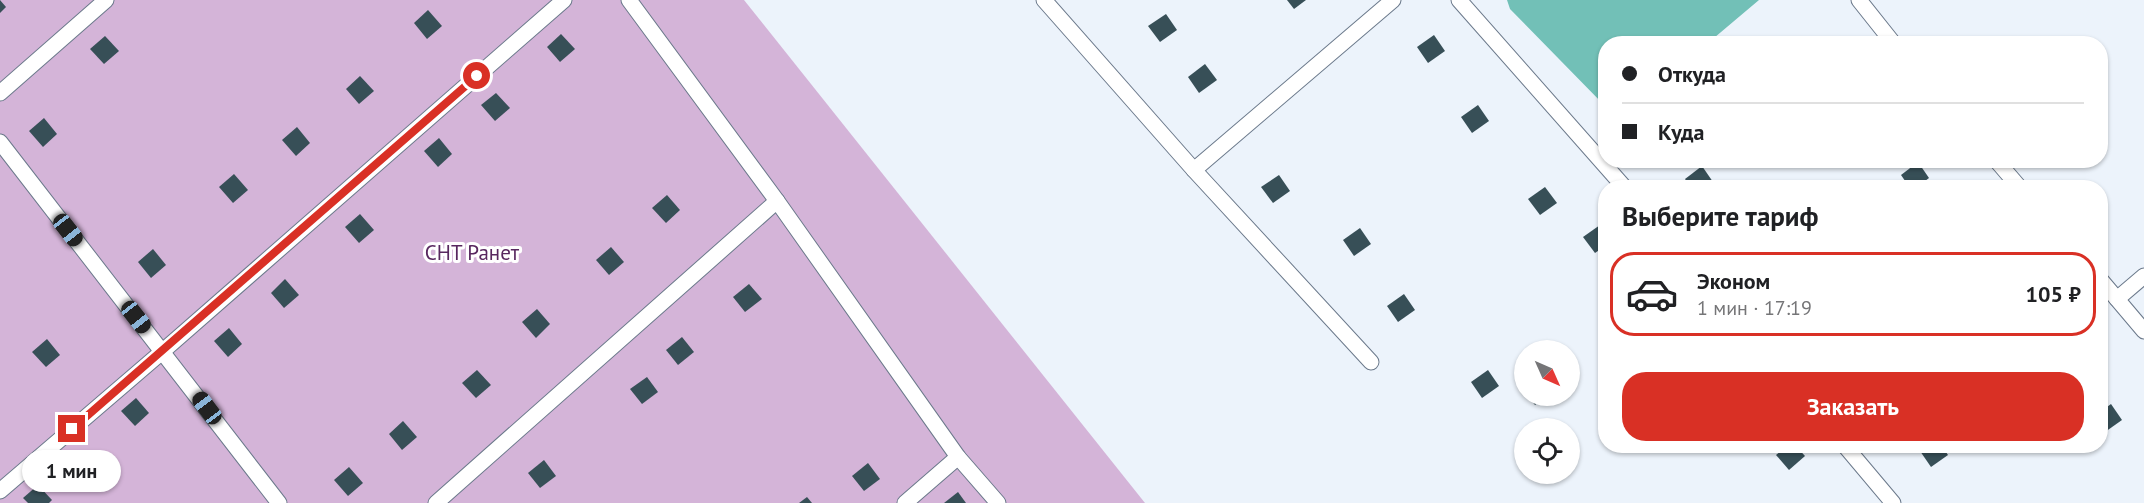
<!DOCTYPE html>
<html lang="ru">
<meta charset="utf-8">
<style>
body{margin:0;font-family:"PT Sans",sans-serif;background:#f2f2f2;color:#202124;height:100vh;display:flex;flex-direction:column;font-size:22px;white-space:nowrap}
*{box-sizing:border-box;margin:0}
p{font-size:20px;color:#757577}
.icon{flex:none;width:33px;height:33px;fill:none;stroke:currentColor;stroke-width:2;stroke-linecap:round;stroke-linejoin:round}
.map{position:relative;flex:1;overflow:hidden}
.drawer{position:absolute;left:1598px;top:180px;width:510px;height:273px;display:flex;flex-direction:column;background:#fff;border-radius:24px;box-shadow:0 2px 4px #0004}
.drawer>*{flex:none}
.top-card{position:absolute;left:1598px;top:36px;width:510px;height:132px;border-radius:24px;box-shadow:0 2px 4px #0004;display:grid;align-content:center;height:132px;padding:0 24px;background:#fff}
.needle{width:39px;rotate:135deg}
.buttons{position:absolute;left:1514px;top:340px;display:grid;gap:12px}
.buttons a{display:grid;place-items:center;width:66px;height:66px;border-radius:50%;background:#fff;box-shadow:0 2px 4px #0004;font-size:30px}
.end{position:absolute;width:27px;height:27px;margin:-14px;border:8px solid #d93025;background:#fff;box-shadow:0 0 0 3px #fff}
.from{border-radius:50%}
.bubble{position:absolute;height:42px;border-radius:21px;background:#fff;box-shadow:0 2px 4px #0004;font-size:20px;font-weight:800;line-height:42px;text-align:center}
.car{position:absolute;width:18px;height:36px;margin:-18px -9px;border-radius:8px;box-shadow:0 0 4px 2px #0007;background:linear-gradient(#222 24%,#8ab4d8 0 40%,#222 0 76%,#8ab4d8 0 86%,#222 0)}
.top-card b{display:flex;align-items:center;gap:21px;height:57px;font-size:22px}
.top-card b+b{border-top:2px solid #e0e0e0}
.top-card i{width:15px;height:15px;background:#202124}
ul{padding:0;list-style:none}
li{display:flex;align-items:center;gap:18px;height:84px;margin:0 12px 9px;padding:0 12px;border:3px solid transparent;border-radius:24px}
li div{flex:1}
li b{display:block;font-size:22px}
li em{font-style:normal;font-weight:800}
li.current{border-color:#d93025}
li>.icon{width:54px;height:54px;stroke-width:1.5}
h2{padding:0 24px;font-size:27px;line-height:72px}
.cta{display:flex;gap:12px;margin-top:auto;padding:12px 24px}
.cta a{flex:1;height:69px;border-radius:24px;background:#d93025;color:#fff;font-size:24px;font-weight:800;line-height:69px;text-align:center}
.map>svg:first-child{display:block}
</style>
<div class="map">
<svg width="2144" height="503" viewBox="0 0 2144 503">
<rect width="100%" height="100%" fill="#ecf3fb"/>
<path fill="#d4b4d8" d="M0,0H744L1145,503H0Z"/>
<path fill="#72c0b7" d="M1507,0H1759L1708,43L1605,44V106L1510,9Z"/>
<g fill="#374f57">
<path d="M0,0L6,7L0,13Z"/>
<path d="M1287,0H1306L1294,9Z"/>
<path d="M428,10L442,26L427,39L414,23Z"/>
<path d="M1166,14L1177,30L1160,42L1148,26Z"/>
<path d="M561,34L575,49L560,62L547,47Z"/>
<path d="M1434,35L1445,51L1428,63L1417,47Z"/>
<path d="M105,36L119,51L104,64L90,49Z"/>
<path d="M1205,64L1217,80L1199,93L1188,77Z"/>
<path d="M360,76L374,91L359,104L346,89Z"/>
<path d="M496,93L510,108L495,121L481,105Z"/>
<path d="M1478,105L1489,121L1472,133L1461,117Z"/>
<path d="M44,118L57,134L43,147L29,131Z"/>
<path d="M297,127L310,143L296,156L282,140Z"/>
<path d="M439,138L452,154L438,167L424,151Z"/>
<path d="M1918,162L1929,178L1916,188H1910L1901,175Z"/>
<path d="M1702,166L1713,182L1706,188H1691L1685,179Z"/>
<path d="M234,174L248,190L233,203L219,187Z"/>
<path d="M1279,175L1290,191L1273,203L1261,187Z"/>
<path d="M1545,187L1557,203L1540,215L1528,199Z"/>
<path d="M667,195L680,210L666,223L652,208Z"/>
<path d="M360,214L374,230L359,243L345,227Z"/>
<path d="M1600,225L1605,232V246L1595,253L1583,237Z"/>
<path d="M1360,228L1371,244L1354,256L1343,240Z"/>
<path d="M611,247L624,262L609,275L596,260Z"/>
<path d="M153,249L166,265L151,278L138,262Z"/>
<path d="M285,279L299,295L284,308L271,293Z"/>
<path d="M749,284L762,299L745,312L733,297Z"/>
<path d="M1404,294L1415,310L1398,322L1387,306Z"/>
<path d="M537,309L550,324L536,338L522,322Z"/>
<path d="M229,328L242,344L228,357L214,341Z"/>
<path d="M682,337L694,352L678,365L666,350Z"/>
<path d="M47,339L60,355L46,367L32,352Z"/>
<path d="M477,370L491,385L476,398L462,383Z"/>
<path d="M1488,370L1499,386L1482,398L1471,382Z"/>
<path d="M647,377L658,392L642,404L630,389Z"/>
<path d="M1528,396H1547L1535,405Z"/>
<path d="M136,398L149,413L135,426L121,411Z"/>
<path d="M2111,404L2122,420L2105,432L2100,425V412Z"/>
<path d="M403,421L417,437L402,450L389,434Z"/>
<path d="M1787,446H1796L1805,456L1789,470L1776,455Z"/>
<path d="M1928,446H1942L1948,455L1931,467L1920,451Z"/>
<path d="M544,460L556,476L540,488L528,473Z"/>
<path d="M868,463L880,479L864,491L852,476Z"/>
<path d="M349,467L363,483L348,496L334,480Z"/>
<path d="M38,485L52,500L49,503H28L23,498Z"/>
<path d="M958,492L966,503H944Z"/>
<path d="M807,497L812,503H799Z"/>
</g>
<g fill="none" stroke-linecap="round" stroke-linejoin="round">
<g stroke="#6b798b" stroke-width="17">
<g id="lane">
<path d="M629,0L777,201L958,457L998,503"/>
<path d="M1044,0L1194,170L1371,362"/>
<path d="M1459,0L1625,188"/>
<path d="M1859,0L1894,44"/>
<path d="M0,93L106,0"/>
<path d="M0,142L279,503"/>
<path d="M1996,160L2020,188"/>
<path d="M1194,170L1393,0"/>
<path d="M2100,279L2144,331"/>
<path d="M2117,299L2144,276"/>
<path d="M1845,446L1893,503"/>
<path d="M0,491L163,351L564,0"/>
<path d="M436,503L777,201"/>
<path d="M905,503L958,457"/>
</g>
</g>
<use href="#lane" stroke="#fff" stroke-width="15"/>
</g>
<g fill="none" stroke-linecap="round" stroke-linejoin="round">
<path stroke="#d93025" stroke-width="8" d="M72,429L477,76"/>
</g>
<g text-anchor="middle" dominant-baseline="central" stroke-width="6" stroke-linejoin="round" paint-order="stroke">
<g font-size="21" fill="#58275f" stroke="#fff">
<text x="472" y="252">СНТ Ранет</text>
</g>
</g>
</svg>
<div class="buttons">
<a><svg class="needle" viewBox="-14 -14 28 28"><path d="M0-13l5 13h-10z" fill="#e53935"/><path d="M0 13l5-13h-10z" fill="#757577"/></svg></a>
<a><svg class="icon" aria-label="locate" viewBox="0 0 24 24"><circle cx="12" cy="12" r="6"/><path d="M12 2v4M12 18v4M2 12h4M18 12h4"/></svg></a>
</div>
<i class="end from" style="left:477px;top:76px"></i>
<i class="end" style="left:72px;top:429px"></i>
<div class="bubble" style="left:22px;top:450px;width:99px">1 мин</div>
<i class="car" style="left:68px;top:230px;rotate:142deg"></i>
<i class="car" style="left:136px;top:317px;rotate:142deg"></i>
<i class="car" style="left:207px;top:408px;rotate:323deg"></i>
<div class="top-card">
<b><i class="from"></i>Откуда</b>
<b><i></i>Куда</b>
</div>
<section class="drawer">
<h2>Выберите тариф</h2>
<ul>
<li class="current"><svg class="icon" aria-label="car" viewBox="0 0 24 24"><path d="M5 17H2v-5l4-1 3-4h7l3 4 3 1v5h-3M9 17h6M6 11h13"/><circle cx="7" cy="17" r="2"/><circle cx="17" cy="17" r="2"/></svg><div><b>Эконом</b><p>1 мин · 17:19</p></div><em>105 ₽</em></li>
</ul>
<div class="cta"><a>Заказать</a></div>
</section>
</div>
